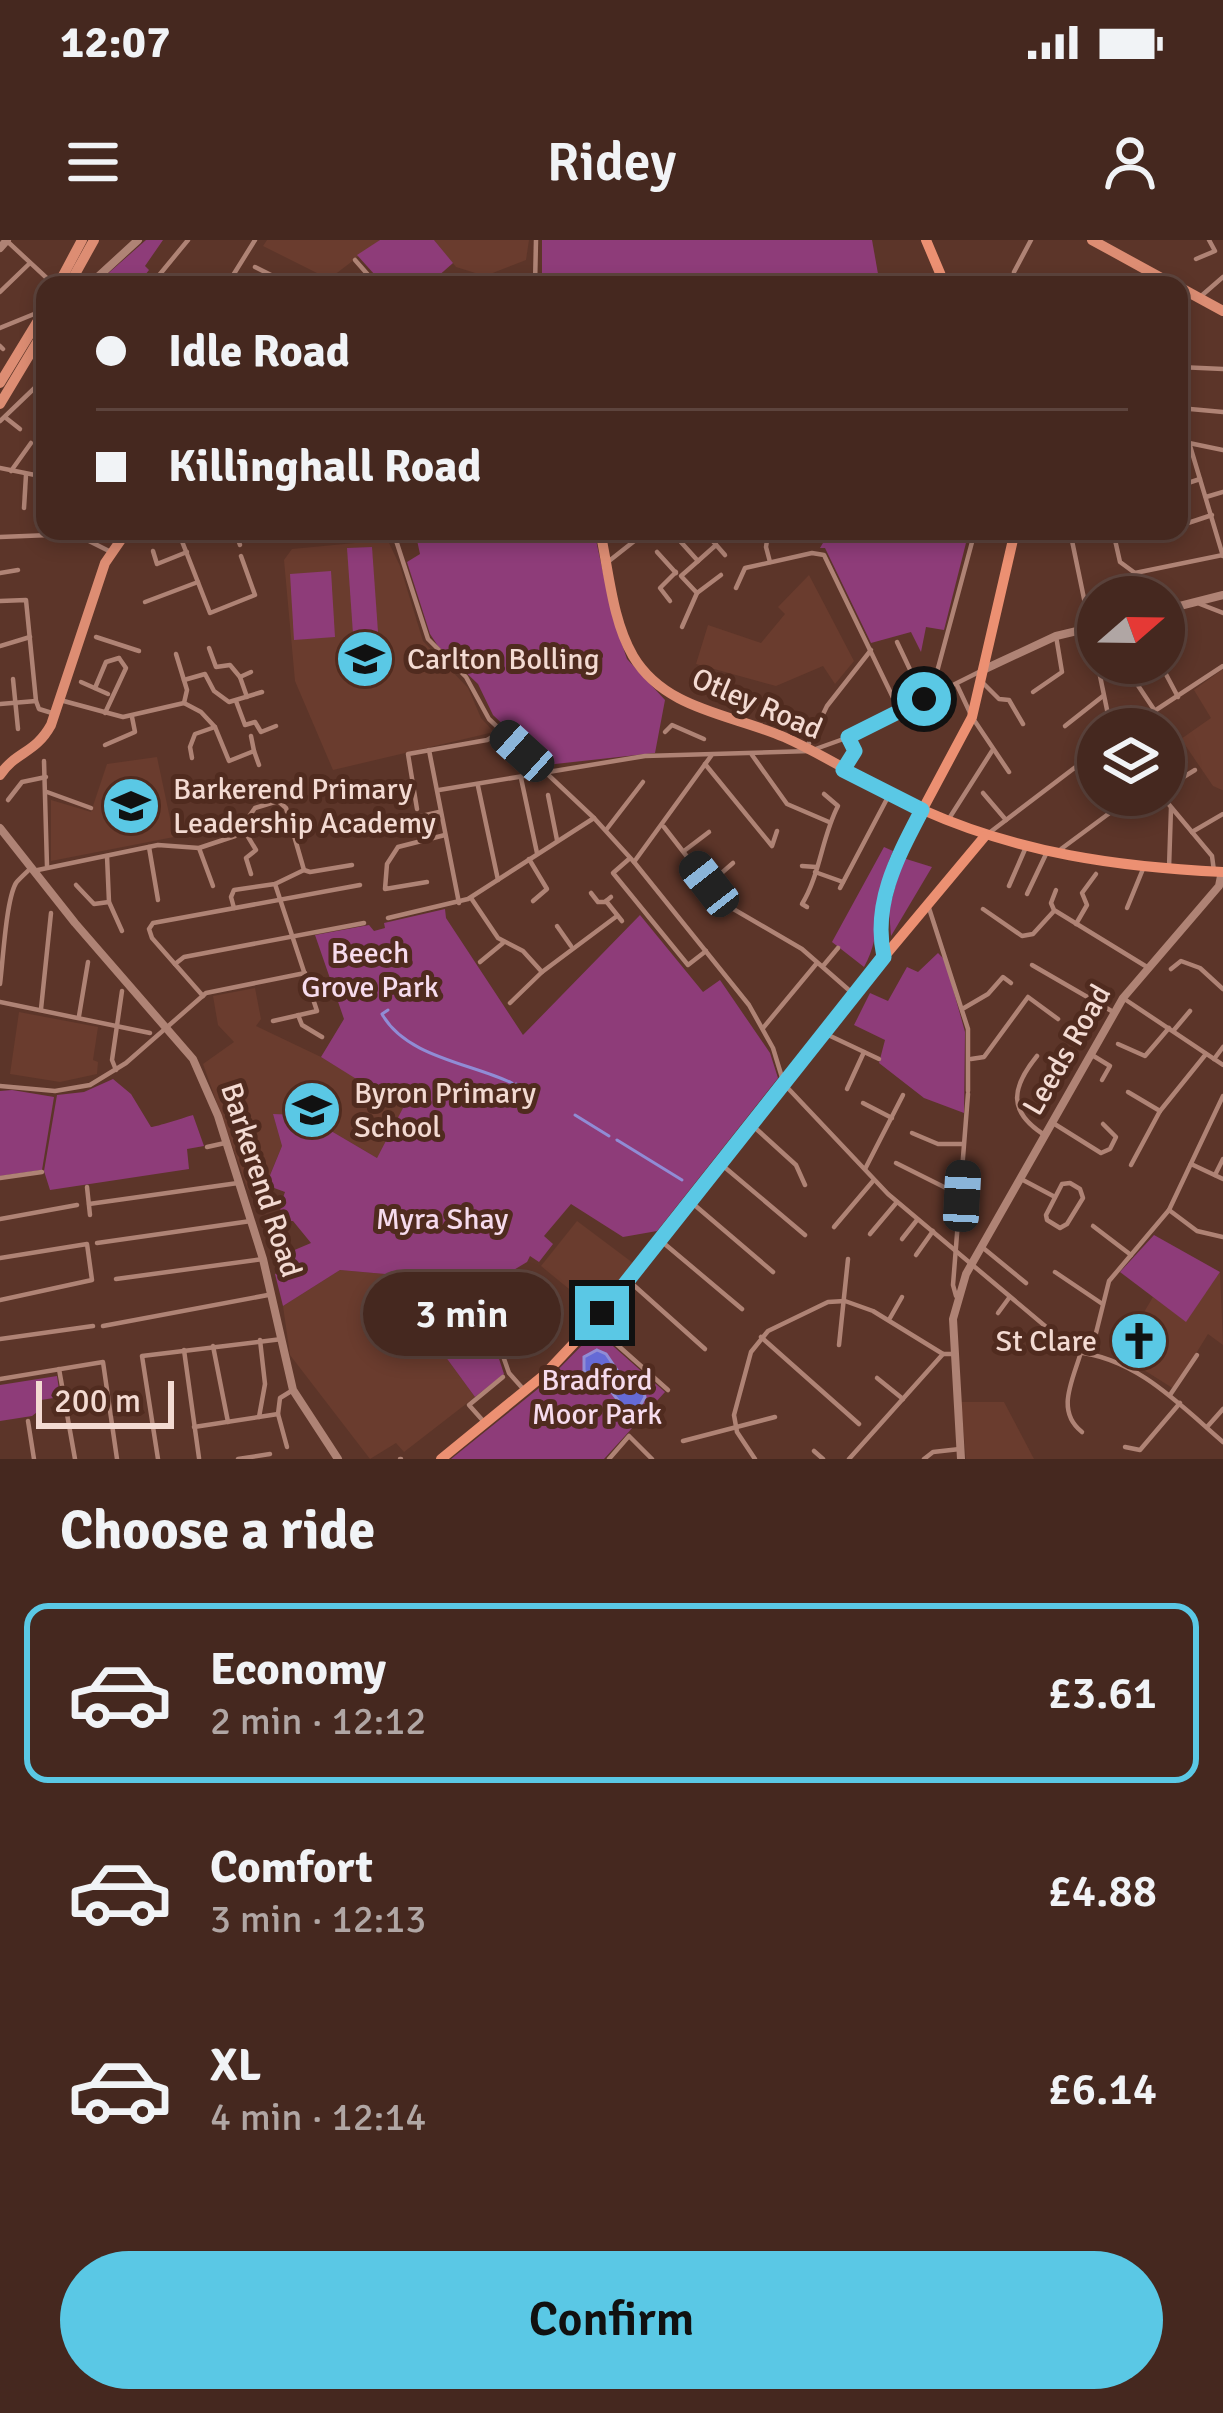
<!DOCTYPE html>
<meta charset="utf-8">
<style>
body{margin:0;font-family:Signika,sans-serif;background:#4c3028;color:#f1f3f6;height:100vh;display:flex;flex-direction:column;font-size:45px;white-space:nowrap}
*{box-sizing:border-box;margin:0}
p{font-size:39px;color:#b0a6a4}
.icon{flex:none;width:66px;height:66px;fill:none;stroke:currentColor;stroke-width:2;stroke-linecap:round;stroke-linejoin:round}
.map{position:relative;height:1219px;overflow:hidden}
.sheet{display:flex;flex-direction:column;background:#45281f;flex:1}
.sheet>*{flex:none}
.hud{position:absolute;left:36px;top:36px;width:1152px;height:264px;border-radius:24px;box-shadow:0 6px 18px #0003,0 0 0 3px #5d443d;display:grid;align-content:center;height:264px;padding:0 60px;background:#45281f}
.needle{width:78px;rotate:70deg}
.buttons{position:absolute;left:1077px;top:336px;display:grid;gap:24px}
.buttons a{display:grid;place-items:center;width:108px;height:108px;border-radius:50%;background:#45281f;box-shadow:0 6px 18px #0003,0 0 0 3px #5d443d;font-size:60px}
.scale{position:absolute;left:36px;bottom:30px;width:138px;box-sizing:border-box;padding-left:12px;border:6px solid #f3dad2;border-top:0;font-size:33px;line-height:42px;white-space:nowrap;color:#f3dad2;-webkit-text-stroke:9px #502b1f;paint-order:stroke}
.end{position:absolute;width:54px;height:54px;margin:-27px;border:15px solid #5ac8e5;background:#111;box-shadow:0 0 0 6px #111}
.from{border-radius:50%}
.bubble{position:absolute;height:84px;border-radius:42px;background:#45281f;box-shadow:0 6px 18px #0003,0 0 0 3px #5d443d;font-size:39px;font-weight:600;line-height:84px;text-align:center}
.car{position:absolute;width:36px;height:72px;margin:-36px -18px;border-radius:15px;box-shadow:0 0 9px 3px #0007;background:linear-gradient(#222 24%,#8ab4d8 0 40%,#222 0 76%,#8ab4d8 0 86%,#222 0)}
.hud b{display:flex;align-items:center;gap:42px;height:114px;font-size:45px}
.hud b+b{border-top:3px solid #5d443d}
.hud i{width:30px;height:30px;background:#f1f3f6}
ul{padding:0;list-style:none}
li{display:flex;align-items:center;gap:36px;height:180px;margin:0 24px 18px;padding:0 36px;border:6px solid transparent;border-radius:24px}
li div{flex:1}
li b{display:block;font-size:45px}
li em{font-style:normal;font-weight:600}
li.current{border-color:#5ac8e5}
li>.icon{width:108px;height:108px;stroke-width:1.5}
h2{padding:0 60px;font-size:54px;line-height:144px}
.primary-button{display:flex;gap:24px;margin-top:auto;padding:24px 60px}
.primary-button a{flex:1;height:138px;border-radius:72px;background:#5ac8e5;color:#111;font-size:48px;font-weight:600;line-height:138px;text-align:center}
.status{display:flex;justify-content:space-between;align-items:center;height:84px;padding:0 60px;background:#45281f;direction:ltr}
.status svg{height:33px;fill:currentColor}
header{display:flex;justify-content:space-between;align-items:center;height:156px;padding:0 60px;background:#45281f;font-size:54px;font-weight:600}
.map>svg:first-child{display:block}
</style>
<div class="status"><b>12:07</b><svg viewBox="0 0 49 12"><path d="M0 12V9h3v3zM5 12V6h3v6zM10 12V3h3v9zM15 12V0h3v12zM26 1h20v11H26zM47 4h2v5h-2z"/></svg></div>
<header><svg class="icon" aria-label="menu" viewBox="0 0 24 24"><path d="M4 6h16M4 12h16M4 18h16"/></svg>Ridey<svg class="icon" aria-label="person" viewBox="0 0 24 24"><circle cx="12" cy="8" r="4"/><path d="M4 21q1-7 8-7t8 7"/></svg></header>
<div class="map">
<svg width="1223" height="1219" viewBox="0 0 1223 1219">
<rect width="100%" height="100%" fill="#5c3529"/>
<g fill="#6a3c2e">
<path d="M267,0H380L329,39L263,6Z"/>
<path d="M434,0H529L526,20L485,36L456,27Z"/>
<path d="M355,303H389L400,326L423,401L468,448L481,478L494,492L333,530L295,441L284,320L292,309Z"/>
<path d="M809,335L854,421L835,444L823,426L776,446L696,424L708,385L761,403L785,374L778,367Z"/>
<path d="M1223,429V550H1222L1213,546L1181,499L1211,478L1194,450Z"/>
<path d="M157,517L174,597L51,621V560L91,572L107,524Z"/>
<path d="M255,748L261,779L256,786L321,817L404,867L377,918L304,875L273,874L282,906L266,944L248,950L203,824L234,802L218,785L213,756Z"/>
<path d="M19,772L98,787L93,820L98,822L97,834L60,842L10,834Z"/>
<path d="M577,981L633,1023L600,1065L574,1053L541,1026Z"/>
<path d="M340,1030L385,1034L475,1157L404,1212L396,1203L370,1219L290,1115L283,1066Z"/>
<path d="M1220,1032L1223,1105L1208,1094L1174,1149L1144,1130L1158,1101L1137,1084L1153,1057L1186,1081Z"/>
<path d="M961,1162H1004L1034,1219H966Z"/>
</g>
<g fill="#8e3c79">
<path d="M146,0H163L145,26L149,30L145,35L152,41L148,45H95Z"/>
<path d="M380,0H434L453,23L428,45H384L357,15Z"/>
<path d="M542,0H872L880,45H542Z"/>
<path d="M415,291H594L613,378L627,419L665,460L655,513L546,525L493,475L478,444L438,406L430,394L407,322L420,314Z"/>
<path d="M830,291H969L944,390L926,387L921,412L911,392L871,403L825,308H820Z"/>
<path d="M372,307L378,392L353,394L347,308Z"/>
<path d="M331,331L335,397L294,400L290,334Z"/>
<path d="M884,607L893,611C875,648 884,693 864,727L832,702Z"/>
<path d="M903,618L932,627L891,696L889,670Z"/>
<path d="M445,669L446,678L523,795L640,675L703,752L720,740L770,813L778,838L657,991L623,997L571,964L544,996L553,1004L539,1022L530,1016L527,1022L477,1052L504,1134L475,1157L385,1034L340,1030L283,1066L275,1034L289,1029L285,1014L311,1003L293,981H282L280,966L285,952L266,945L282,906L273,874L304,875L377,918L403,868L321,817L344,779L315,695L369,685L374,691L385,688L384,683Z"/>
<path d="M938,713L945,720L965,792L964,873L924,858L879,823L885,800L854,785L870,753L888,761L907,727L918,732Z"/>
<path d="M113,839L131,854L151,887C156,887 186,877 193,875L204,906L187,909L189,929L50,950L44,931L57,855L84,852Z"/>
<path d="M12,850L54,857L42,930L0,936V851Z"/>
<path d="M1154,995L1220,1032L1186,1082L1120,1032Z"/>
<path d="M596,1091L665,1152L604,1219H451L544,1144Z"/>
<path d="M57,1136L60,1157L41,1160V1169L32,1176L0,1181V1145Z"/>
</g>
<path fill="#656ad6" stroke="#908cd5" stroke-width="3" d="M597,1110L606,1114L619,1133L643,1148L645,1157L639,1168H624L607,1146L584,1131V1117Z"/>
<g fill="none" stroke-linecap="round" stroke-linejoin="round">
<g stroke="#908cd5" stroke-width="3">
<path d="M388,770L382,774C406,817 470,823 512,843"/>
<path d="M516,844L532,855"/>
<path d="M575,875L609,896"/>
<path d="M617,900L682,940"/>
</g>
<g stroke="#af8375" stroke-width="4.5">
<path d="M7,1L51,42"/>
<path d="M1196,19L1215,11L1209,0"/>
<path d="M355,20L377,45"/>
<path d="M255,27L291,45"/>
<path d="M1014,32L1031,0"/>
<path d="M475,39L477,45"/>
<path d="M151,45L188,0"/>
<path d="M227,45L255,0"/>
<path d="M320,45L324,41"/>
<path d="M535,45L536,0"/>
<path d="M0,52L30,23"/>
<path d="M1200,57L1223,37"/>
<path d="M1179,68L1189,53"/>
<path d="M0,88L39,72"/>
<path d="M0,106L3,109"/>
<path d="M1179,127L1223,129"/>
<path d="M1179,168L1223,172"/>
<path d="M1179,169L1223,316"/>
<path d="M6,178L20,189"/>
<path d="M0,181L45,138"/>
<path d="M1179,207L1189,203L1223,210"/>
<path d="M0,228L45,237"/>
<path d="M11,231L31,203"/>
<path d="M1179,246L1200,239"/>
<path d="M1206,257L1223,252"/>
<path d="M24,268L26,235"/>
<path d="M1179,286L1212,275"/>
<path d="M178,291L210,373L255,355L241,316"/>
<path d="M235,291L240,305"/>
<path d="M393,291L428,399L466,437L489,479L594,578L634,622L749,765L773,808L784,844L888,954L1076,1112C1136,1118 1179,1164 1223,1202"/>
<path d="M671,291L698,321L681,336L697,353L721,335"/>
<path d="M704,291L725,315"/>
<path d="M789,291L804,298"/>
<path d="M1070,291L1111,489"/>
<path d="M1113,291L1120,322L1135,333L1223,315"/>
<path d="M768,294L766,307L770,322"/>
<path d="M0,297L75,294L109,311"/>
<path d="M153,311L157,324L187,312"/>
<path d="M657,312L676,333"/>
<path d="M609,321L647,291"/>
<path d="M698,321L716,305"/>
<path d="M0,333L18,330"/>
<path d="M736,348L745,328L812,313L824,315L899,470"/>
<path d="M0,361L26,360L36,461L39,469L52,473"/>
<path d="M670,361L660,348L676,332"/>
<path d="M145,362L198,342"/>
<path d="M1200,364L1223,373"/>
<path d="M682,387L697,353"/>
<path d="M96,397L139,411"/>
<path d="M897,402L923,457"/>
<path d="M0,406L30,397"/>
<path d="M209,408L216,427L230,425L240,437"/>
<path d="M176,414L187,450L184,463"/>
<path d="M1164,418L1173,410"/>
<path d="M1160,423L1178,457"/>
<path d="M1133,438L1155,471"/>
<path d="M13,439L18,489"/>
<path d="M184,440L205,434L214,451L229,462L262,452"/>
<path d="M81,442L108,454"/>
<path d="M982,442L999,459L1009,460L1023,484"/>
<path d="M957,445L972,477L1009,532"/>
<path d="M95,448L106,422L119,418"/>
<path d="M1033,452L1062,432L1056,396"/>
<path d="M931,454L975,291"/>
<path d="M247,457L240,437L251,432"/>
<path d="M60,460L123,477L184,463L201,472L215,487L229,521L254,511L259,525"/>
<path d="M236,461L245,485L255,482L261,492L276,486"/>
<path d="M0,464L36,461"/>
<path d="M105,473L126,428L119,418"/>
<path d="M1065,486L1103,456"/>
<path d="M1127,489L1223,426"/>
<path d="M665,492L672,485L704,499"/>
<path d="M251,496L254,511"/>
<path d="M105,505L135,492L132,477"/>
<path d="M808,505L827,466L871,410"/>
<path d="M1164,507L1174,500"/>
<path d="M429,510L459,663"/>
<path d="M752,515L787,564L829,582"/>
<path d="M192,518L190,507L195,494L215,487"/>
<path d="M44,521L47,626"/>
<path d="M705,524L772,606L777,591"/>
<path d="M846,525L855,511L849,498"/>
<path d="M1076,529L1109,572"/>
<path d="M521,538L537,613"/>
<path d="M478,546L498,640"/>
<path d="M1164,549L1195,530"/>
<path d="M439,550L645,516L810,511L849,497L981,431"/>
<path d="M47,552L91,568"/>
<path d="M983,553L1006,580"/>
<path d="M548,555L557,600"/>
<path d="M1161,555L1212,616L1214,631"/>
<path d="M8,560L22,542L46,537"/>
<path d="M1126,560L1137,574"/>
<path d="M417,569L408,514L487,500L499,493"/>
<path d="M950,577L992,511"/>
<path d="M404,580L439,572"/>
<path d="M664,587L723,663L802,709L850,751"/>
<path d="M244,590L256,610L246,618L251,634"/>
<path d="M606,590L643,542"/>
<path d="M1192,592L1223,574"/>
<path d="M989,593L1098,510"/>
<path d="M149,607L158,660"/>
<path d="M199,608L213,646"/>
<path d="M1061,609L1134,555"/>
<path d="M684,611L709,592"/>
<path d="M107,616L109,662L122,691"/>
<path d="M529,619L547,649L533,661"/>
<path d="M629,619L613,633L688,725L706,711"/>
<path d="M634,622L711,516"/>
<path d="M802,626L816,627"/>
<path d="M1169,628L1171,568"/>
<path d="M33,631L158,605L199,608L235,596L255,568L278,561L286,568L304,630"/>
<path d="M815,632L843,642"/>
<path d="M427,642L385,649L387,624L398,607L445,595"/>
<path d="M709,644L733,623"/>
<path d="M76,645L94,664L109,662"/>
<path d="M1009,646L1026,607"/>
<path d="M840,648L889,555"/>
<path d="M1056,650L1051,663L1054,670L1147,727"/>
<path d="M591,653L598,662H605L611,657"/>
<path d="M1027,654L1047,612"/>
<path d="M471,658L498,698L523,711L542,732L617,676"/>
<path d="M606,661L622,681"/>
<path d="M928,665L968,789V851"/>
<path d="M807,667L802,664C820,635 822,596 838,566L824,554"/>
<path d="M234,668L231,657L234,650L275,644L304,630L310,632L352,625"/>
<path d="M1127,668L1143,629"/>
<path d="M983,669L1022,696L1033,694L1054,671"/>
<path d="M388,678L468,659L594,578"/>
<path d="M1076,684L1087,665L1082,653L1096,634"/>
<path d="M557,686L571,706"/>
<path d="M480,722L503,703"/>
<path d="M175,724L184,717L364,683"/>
<path d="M1032,725L1115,773"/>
<path d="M823,726L838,708"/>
<path d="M1171,729L1181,721L1200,728L1223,749"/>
<path d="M0,744C3,721 6,660 16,643C18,640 28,631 31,628"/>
<path d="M203,756L152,698L149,689L153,683L360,645"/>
<path d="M1123,758L1223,825"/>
<path d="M0,762L150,793"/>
<path d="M510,763L542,732"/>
<path d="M964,768L988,754L1003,737L1011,743"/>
<path d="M41,769L51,673"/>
<path d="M298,775L302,785L322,797"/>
<path d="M79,776L88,722"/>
<path d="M273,781L317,771L275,644"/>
<path d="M763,788L817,723"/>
<path d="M1174,790L1190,771"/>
<path d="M824,793L879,819"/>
<path d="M1118,804L1145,816L1169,788"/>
<path d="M1092,815L1110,826L1102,840"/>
<path d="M1037,816C1011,848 1008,871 1043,894"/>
<path d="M971,819L984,817L1028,757L1058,779"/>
<path d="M1214,819L1223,807"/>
<path d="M116,830L112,820L122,751"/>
<path d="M0,846L55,851L90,845L126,823L206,753L305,733"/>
<path d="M847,849L864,812"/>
<path d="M1128,852L1160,871"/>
<path d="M863,863L892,878"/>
<path d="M1053,883L1101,913L1110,909L1116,897L1103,884"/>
<path d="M752,885L796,925L805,945"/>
<path d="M912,893L938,904H963"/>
<path d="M207,907L225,903"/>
<path d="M896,923L960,955"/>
<path d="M1191,924L1223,939"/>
<path d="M722,925L805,995"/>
<path d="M1131,925L1160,871L1206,814"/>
<path d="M865,929L903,855"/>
<path d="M1215,935L1223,919"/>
<path d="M0,938L42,932"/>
<path d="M1023,940L1055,957"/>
<path d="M1070,943L1080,949L1083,958L1067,984L1060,988L1047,980L1046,975L1062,944Z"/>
<path d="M87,947L90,975"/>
<path d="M691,962L773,1032"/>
<path d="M89,964L238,943"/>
<path d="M1169,970L1197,991L1223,997"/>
<path d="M0,979L77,965"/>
<path d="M1093,986L1131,1015"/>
<path d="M834,987L873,941"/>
<path d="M870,994L897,962"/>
<path d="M902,999L917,980"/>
<path d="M660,1000L742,1069"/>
<path d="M97,1003L251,981"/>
<path d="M982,1007L1026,1043"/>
<path d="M916,1015L933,991"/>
<path d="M0,1018L87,1004L92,1040L0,1060"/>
<path d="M1055,1032L1101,1063"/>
<path d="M116,1039L263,1019"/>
<path d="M629,1041L705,1109"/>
<path d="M956,1056L953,1045L968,854"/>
<path d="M998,1073L1009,1058"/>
<path d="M890,1078L902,1057"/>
<path d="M103,1086L268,1055"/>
<path d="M596,1086L668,1150"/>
<path d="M761,1097L859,1184"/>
<path d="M0,1099L93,1086"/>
<path d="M839,1105L848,1019"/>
<path d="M213,1106L228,1182"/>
<path d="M184,1110L199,1218"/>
<path d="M1081,1112C1073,1140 1055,1171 1082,1192"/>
<path d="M1091,1113L1109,1041L1169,970L1223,856"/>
<path d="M59,1129L75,1219"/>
<path d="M877,1138L903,1159"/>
<path d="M0,1139L103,1122L117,1219"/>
<path d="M525,1151L509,1133L490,1079C499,1058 515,1050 537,1048L544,1054"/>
<path d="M1170,1155L1197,1115"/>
<path d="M259,1177L265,1144L260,1100"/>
<path d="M28,1181L34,1219"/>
<path d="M485,1183L469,1165L503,1137"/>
<path d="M194,1187L278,1174"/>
<path d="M1207,1187L1223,1169"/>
<path d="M683,1201L775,1177"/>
<path d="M287,1207L278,1174L280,1158L293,1150"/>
<path d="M1125,1207L1140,1210L1180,1163"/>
<path d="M814,1211L823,1219"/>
<path d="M158,1219L142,1116L282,1099"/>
<path d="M238,1219L270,1214"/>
<path d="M400,1219H401"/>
<path d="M609,1219L629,1196L652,1219"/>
<path d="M755,1219L737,1192L734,1175L751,1112L768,1091L828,1062L845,1061L873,1071L943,1114"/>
<path d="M849,1219L943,1114H952"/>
<path d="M924,1219L933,1212L960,1209"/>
</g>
<g stroke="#af8375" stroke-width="8">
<path d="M0,8L7,0"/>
<path d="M89,45L138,0"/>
<path d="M1164,370L1223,355"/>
<path d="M985,429L1056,396L1098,386"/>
<path d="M961,1219L953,1079L966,1034L1123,758L1219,646L1222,631"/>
</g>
<path stroke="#af8375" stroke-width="8" d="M0,588L75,683L193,819L218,876L263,1019L293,1150L338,1219"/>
<g stroke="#dd8d73" stroke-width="10">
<path d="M1092,0L1174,45"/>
<path d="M58,45L82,0"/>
<path d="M69,45L94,0"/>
<path d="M1179,47L1223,71"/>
<path d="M0,143L45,69"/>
<path d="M0,164L45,89"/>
<path d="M600,291C609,331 612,380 633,416C665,470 731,474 784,497C831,518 875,548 923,570"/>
<path d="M0,535C16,511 35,514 51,485L105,323L127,291"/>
</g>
<g stroke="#ec9072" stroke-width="10">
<path d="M926,0L945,45"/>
<path d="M923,570C1019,613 1118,627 1223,632"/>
<path d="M884,717L882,676L886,648L901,610L972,477L1015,291"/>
<path d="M441,1219L544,1135L593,1083L853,754L985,596"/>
</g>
</g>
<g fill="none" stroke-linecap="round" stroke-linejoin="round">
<path stroke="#5ac8e5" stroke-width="15" d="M602,1073L884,717C872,663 898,616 922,570L843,530L855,511L848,497L924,459"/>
</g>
<defs>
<g id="school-disc" transform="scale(3)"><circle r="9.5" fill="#5ac8e5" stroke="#502b1f"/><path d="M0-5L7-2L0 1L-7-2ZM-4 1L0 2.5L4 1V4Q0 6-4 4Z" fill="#111"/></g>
<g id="church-disc" transform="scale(3)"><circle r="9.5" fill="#5ac8e5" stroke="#502b1f"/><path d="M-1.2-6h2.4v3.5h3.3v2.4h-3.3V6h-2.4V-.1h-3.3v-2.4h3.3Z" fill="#111"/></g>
</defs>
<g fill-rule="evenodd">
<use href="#school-disc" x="365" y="419"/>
<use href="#school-disc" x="131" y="566"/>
<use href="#school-disc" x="312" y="870"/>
<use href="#church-disc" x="1139" y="1101"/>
</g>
<g text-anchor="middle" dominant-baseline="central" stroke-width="10" stroke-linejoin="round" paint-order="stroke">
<g font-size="30" fill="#f3dad2" stroke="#502b1f" text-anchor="start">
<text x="407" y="419">Carlton Bolling</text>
<text x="173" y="549">Barkerend Primary<tspan x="173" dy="34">Leadership Academy</tspan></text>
<text x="354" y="853">Byron Primary<tspan x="354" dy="34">School</tspan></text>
<text x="1097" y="1101" text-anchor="end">St Clare</text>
</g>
<g font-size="30" fill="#f3dad2" stroke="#502b1f">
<text transform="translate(757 464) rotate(23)">Otley Road</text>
<text transform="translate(1067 810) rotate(-60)">Leeds Road</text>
<text transform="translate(261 940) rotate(72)">Barkerend Road</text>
</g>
<g font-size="30" fill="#f6dbed" stroke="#502b1f">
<text x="370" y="713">Beech<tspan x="370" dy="34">Grove Park</tspan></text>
<text x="442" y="979">Myra Shay</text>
<text x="597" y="1140">Bradford<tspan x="597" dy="34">Moor Park</tspan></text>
</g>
</g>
</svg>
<div class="buttons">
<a><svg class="needle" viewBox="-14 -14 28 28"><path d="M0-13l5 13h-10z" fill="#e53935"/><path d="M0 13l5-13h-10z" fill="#b0a6a4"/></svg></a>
<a><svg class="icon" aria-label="layers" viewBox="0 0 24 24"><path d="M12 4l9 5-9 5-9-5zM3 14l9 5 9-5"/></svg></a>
</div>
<div class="scale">200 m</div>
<i class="end from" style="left:924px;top:459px"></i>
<i class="end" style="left:602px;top:1073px"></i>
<div class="bubble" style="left:363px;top:1032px;width:198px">3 min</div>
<i class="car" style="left:522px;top:511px;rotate:312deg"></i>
<i class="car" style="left:709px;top:644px;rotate:322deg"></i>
<i class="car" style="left:962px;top:956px;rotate:3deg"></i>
<div class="hud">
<b><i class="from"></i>Idle Road</b>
<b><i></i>Killinghall Road</b>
</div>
</div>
<section class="sheet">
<h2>Choose a ride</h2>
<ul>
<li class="current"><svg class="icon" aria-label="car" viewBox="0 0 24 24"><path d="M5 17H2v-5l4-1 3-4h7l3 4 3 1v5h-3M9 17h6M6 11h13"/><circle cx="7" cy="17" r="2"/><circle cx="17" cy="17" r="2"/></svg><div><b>Economy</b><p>2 min · 12:12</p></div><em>£3.61</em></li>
<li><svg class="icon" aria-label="car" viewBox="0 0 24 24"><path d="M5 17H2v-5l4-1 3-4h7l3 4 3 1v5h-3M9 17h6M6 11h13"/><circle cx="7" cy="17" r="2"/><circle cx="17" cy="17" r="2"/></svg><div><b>Comfort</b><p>3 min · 12:13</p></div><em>£4.88</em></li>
<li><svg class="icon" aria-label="car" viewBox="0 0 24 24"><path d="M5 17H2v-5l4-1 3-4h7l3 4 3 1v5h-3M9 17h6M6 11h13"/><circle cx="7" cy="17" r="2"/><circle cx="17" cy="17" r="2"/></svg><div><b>XL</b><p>4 min · 12:14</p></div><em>£6.14</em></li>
</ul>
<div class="primary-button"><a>Confirm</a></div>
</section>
